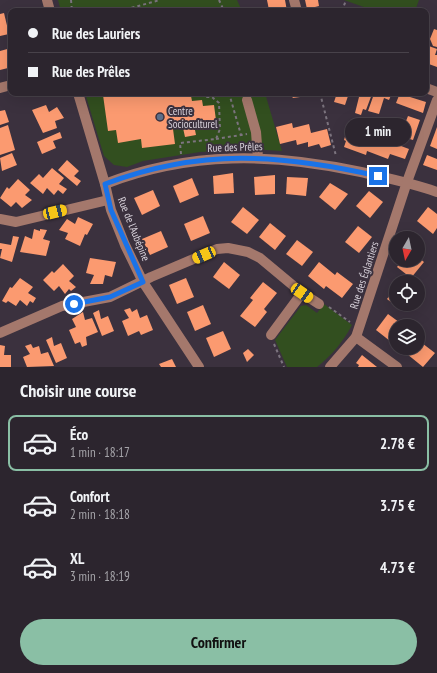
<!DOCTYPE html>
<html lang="fr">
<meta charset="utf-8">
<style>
body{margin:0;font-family:"PT Sans Narrow",sans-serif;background:#342d36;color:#f1f3f6;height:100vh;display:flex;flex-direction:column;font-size:15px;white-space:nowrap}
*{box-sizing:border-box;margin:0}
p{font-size:13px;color:#a6a5aa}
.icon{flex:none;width:22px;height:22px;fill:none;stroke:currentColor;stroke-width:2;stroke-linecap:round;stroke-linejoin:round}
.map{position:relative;height:367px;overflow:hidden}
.sheet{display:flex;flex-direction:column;background:#2c252e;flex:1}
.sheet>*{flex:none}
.top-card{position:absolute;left:8px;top:8px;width:421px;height:88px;border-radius:8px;box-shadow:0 4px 16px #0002,0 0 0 1px #48424a;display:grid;align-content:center;height:88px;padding:0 20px;background:#2c252e}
.needle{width:26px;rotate:189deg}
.tools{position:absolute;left:389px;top:231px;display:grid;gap:8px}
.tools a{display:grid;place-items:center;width:36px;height:36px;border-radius:50%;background:#2c252e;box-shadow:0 4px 16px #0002,0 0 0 1px #48424a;font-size:20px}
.end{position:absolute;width:18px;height:18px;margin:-9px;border:5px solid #1a73e8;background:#fff;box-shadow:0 0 0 2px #fff}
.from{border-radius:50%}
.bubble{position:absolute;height:28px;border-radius:14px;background:#2c252e;box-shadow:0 4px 16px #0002,0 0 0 1px #48424a;font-size:13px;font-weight:700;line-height:28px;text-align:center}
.car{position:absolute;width:12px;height:24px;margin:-12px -6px;border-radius:5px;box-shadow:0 0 3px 1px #0007;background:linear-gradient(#f5c518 24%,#345 0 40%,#f5c518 0 76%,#345 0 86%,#f5c518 0)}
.top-card b{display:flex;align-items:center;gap:14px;height:38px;font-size:15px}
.top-card b+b{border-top:1px solid #48424a}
.top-card i{width:10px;height:10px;background:#f1f3f6}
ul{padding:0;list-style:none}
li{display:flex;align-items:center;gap:12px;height:56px;margin:0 8px 6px;padding:0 12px;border:2px solid transparent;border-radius:8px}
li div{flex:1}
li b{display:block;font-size:15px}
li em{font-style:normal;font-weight:700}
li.selected{border-color:#8abfa5}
li>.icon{width:36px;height:36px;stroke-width:1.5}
h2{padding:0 20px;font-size:18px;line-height:48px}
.cta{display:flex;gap:8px;margin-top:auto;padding:8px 20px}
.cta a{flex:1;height:46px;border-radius:24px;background:#8abfa5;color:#111;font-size:16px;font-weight:700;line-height:46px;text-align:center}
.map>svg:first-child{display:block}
</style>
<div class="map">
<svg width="437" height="367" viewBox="0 0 437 367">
<rect width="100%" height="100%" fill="#3b313e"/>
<g fill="#324f1f">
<path d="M58,0H237L242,11H61Z"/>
<path d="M344,0H419L415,11H375Z"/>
<path d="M85,93H265L282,151L250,149L200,152L143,161L127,167L114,165L104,156Z"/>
<path d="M324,304L352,325C343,342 332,355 317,367H287L275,340L301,306L306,305L317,313Z"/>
</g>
<g fill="#fb9a70">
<path d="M267,0H285L287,11L269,10Z"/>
<path d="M305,0H318L319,6L307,9Z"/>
<path d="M4,13L9,34L0,36V14Z"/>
<path d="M434,29L437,30V47L433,46L430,39Z"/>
<path d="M426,45L437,49L435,55H437V67L426,63Z"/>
<path d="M11,48V69L9,70L8,68L0,70V51Z"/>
<path d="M116,93H195V95L191,96L192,101L202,100L203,106L214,105L217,128L195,130L196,135L185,137L183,128L173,129L175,144L142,148L141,139L118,143L116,130L108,131L103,95Z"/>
<path d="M282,93H299L300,97L293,98L290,94L282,96Z"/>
<path d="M337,93H349L345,105L334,102Z"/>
<path d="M360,93L372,94L366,110L363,109L361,115L355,113Z"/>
<path d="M382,93H392L389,100L384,98L379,114L368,111L374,94L381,97Z"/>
<path d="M400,93H412L410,97L426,102L423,113L396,103Z"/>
<path d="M46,105L49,112L57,107L64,118L55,121L57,128L43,133L32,110Z"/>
<path d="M5,110L9,122L0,125V111Z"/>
<path d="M408,116L420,120L413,140L396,135L400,124L405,126V124L402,122V120L406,121Z"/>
<path d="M292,123L293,128L309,124L311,133L327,129L331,145L321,148L319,144L308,147V142L297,145L296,140L280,144L276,127Z"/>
<path d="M8,125L15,150L0,155V128Z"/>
<path d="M437,127V149L430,146Z"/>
<path d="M347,130L360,134L358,139L369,142L370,141L386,146L387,145L391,147L393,143L409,149L405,159L390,154L388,159L367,151L366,155L344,147L346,141L344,140Z"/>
<path d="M60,132L62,138L53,141L56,148L42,154L37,142Z"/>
<path d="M12,153L17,165L2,171L0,158Z"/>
<path d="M427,155L437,159V170L423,165Z"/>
<path d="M67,160L79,171L74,176L81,181L77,186L58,170Z"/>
<path d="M52,168L64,178L59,184L67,189L63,194L58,190L54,195L47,188L43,194L30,183L39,174L43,178Z"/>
<path d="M233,173L234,193L214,194L213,176Z"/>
<path d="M275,175V194L255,195L254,177Z"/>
<path d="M287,177L308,178L306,196L286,194Z"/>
<path d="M192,178L199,195L180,203L173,186Z"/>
<path d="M18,179L30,190L25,195L32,200L22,208L16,202L11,207L0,198L7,187L9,189Z"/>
<path d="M330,183L348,194L335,210L319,197Z"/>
<path d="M153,190L160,206L142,215L134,198Z"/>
<path d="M369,191L383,202L370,218L356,206Z"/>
<path d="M243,207L259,220L247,234L231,222Z"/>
<path d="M428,207L437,214V228L433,234L417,221Z"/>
<path d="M203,216L210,233L191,241L184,224Z"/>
<path d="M78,217L93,224L87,235L85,234L80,246L65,239L68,233L59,230L67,219L75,224Z"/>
<path d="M270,223L286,236L275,250L259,237Z"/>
<path d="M358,226L372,237L359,253L345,242Z"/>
<path d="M34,229L40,231V229L47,230L43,239L50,241L46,256L20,252L25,236L32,239Z"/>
<path d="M161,231L168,247L150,255L142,239Z"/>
<path d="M13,236L19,237L12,262L0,258L2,249H0V243L11,245Z"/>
<path d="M297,240L313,252L302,266L286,254Z"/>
<path d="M418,257L424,262L411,278L397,267L402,260H418Z"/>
<path d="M90,258L116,262L112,277L105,275L103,284H90L94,275L86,273Z"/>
<path d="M224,262L240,275L229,289L213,277Z"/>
<path d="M319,262L335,275L337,272L353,284L342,298L326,286L324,289L308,276Z"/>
<path d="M63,264L74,276L69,281L76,287L71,291L69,289L65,294L59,286L54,291L43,280L52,271L54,273Z"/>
<path d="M20,278L33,287L28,293L36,298L33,303L30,301L27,306L20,300L16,306L8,301L6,303L2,301L10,287L12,288Z"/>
<path d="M186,278L194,297L177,304L169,285Z"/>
<path d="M263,282L277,293L264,309L267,312L255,327L240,316L253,300L250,298Z"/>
<path d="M396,287V304H406L401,310L387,299Z"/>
<path d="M203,305L211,324L195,331L187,312Z"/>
<path d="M130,308L132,312L137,309L140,318L147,315L153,330L141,335L139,331L128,336L122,321L129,318L124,310Z"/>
<path d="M99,310L101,319L108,316L114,331L102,336L93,313Z"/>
<path d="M83,312L85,320L92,318L98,332L86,337L87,345L82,347L80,342L75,344L69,330L76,327L72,319Z"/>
<path d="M388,314L403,325L396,326V333L390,341L376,330Z"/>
<path d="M223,331L231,349L214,357L206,338Z"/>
<path d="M52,337L54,346L61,343L67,358L56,363L46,340Z"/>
<path d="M418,340L435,353L423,367L407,354L412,348H418Z"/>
<path d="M31,344L33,348L39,346L41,354L48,352L54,366L27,367L23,357L30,354L25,346Z"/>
<path d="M0,345L5,346L4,355H11V367H0Z"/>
<path d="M248,349L254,355L247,362L243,353Z"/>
<path d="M362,355L377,367H358L359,365L356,363Z"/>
<path d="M172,359L176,367H161L159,364Z"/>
</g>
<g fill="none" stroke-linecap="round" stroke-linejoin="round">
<g stroke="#7c747f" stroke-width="2" stroke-dasharray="3 3" stroke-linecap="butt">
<path d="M71,0L72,11"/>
<path d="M219,0L224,11"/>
<path d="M120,11L160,0"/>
<path d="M219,11L224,9"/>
<path d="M342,11L346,0"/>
<path d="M229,93L241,135"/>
<path d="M320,93L336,156"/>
<path d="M216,139L247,134"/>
<path d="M181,154L180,143L216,139L220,129L219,103L212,97H205L203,93"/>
<path d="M329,307L350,322"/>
<path d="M274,344L284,367"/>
</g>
<g stroke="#a4786c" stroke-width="10">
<path d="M47,0L50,11"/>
<path d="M294,0L297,11"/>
<path d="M0,88L11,85"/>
<path d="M426,88L437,92"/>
<path d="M78,93L105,184L111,210L125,245L143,282L199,367"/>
<path d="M247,100L256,132L258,158"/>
<path d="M105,184C190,151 273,153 361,172C387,178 412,183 437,192"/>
<path d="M0,219L16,222L108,200"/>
<path d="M0,333L62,306L110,297L151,277L217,249L228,248L248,252L260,258L302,293L319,304"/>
<path d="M271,335L302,293"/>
<path d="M356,337L397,367"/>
<path d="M330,367L356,337L407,182L437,100"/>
</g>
</g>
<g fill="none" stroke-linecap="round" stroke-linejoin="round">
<path stroke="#1a73e8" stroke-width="5" d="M74,304L110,297L143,282L111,210L105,184C200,148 281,154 378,176"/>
</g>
<circle fill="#5c6f8a" stroke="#3b313e" stroke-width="1.5" cx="160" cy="117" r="4"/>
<g text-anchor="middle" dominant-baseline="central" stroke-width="4" stroke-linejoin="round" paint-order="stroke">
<g font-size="11" fill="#d9d3dc" stroke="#3b313e" text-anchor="start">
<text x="168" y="111">Centre<tspan x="168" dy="13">Socioculturel</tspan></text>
</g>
<g font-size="11" fill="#d9d3dc" stroke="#3b313e">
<text transform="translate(235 147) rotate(-2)">Rue des Prêles</text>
<text transform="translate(134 229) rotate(68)">Rue de l'Aubépine</text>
<text transform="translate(364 275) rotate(-72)">Rue des Églantiers</text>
</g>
</g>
</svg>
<div class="tools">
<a><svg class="needle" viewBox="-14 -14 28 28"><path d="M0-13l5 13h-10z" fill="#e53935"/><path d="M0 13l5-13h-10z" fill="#a6a5aa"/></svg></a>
<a><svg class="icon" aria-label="locate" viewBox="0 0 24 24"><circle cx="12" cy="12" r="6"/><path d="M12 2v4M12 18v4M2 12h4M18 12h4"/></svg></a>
<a><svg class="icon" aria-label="layers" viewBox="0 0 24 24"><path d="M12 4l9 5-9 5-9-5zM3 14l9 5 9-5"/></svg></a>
</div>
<i class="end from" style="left:74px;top:304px"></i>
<i class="end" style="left:378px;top:176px"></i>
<div class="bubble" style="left:345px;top:118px;width:66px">1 min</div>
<i class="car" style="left:55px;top:212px;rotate:77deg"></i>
<i class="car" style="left:204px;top:255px;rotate:247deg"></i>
<i class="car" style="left:302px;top:293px;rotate:124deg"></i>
<div class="top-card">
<b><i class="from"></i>Rue des Lauriers</b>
<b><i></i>Rue des Prêles</b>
</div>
</div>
<section class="sheet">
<h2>Choisir une course</h2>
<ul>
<li class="selected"><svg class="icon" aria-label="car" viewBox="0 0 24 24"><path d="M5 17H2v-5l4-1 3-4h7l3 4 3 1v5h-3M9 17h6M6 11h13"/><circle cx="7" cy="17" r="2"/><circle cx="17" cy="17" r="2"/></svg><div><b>Éco</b><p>1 min · 18:17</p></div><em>2.78 €</em></li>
<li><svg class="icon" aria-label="car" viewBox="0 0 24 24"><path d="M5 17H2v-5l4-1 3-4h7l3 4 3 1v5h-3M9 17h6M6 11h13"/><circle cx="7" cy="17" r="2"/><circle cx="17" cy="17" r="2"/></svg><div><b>Confort</b><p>2 min · 18:18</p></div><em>3.75 €</em></li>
<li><svg class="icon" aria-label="car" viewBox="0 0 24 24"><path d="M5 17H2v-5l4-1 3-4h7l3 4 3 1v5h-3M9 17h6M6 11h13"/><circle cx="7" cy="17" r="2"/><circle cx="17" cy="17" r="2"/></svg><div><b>XL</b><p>3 min · 18:19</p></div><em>4.73 €</em></li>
</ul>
<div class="cta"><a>Confirmer</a></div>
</section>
